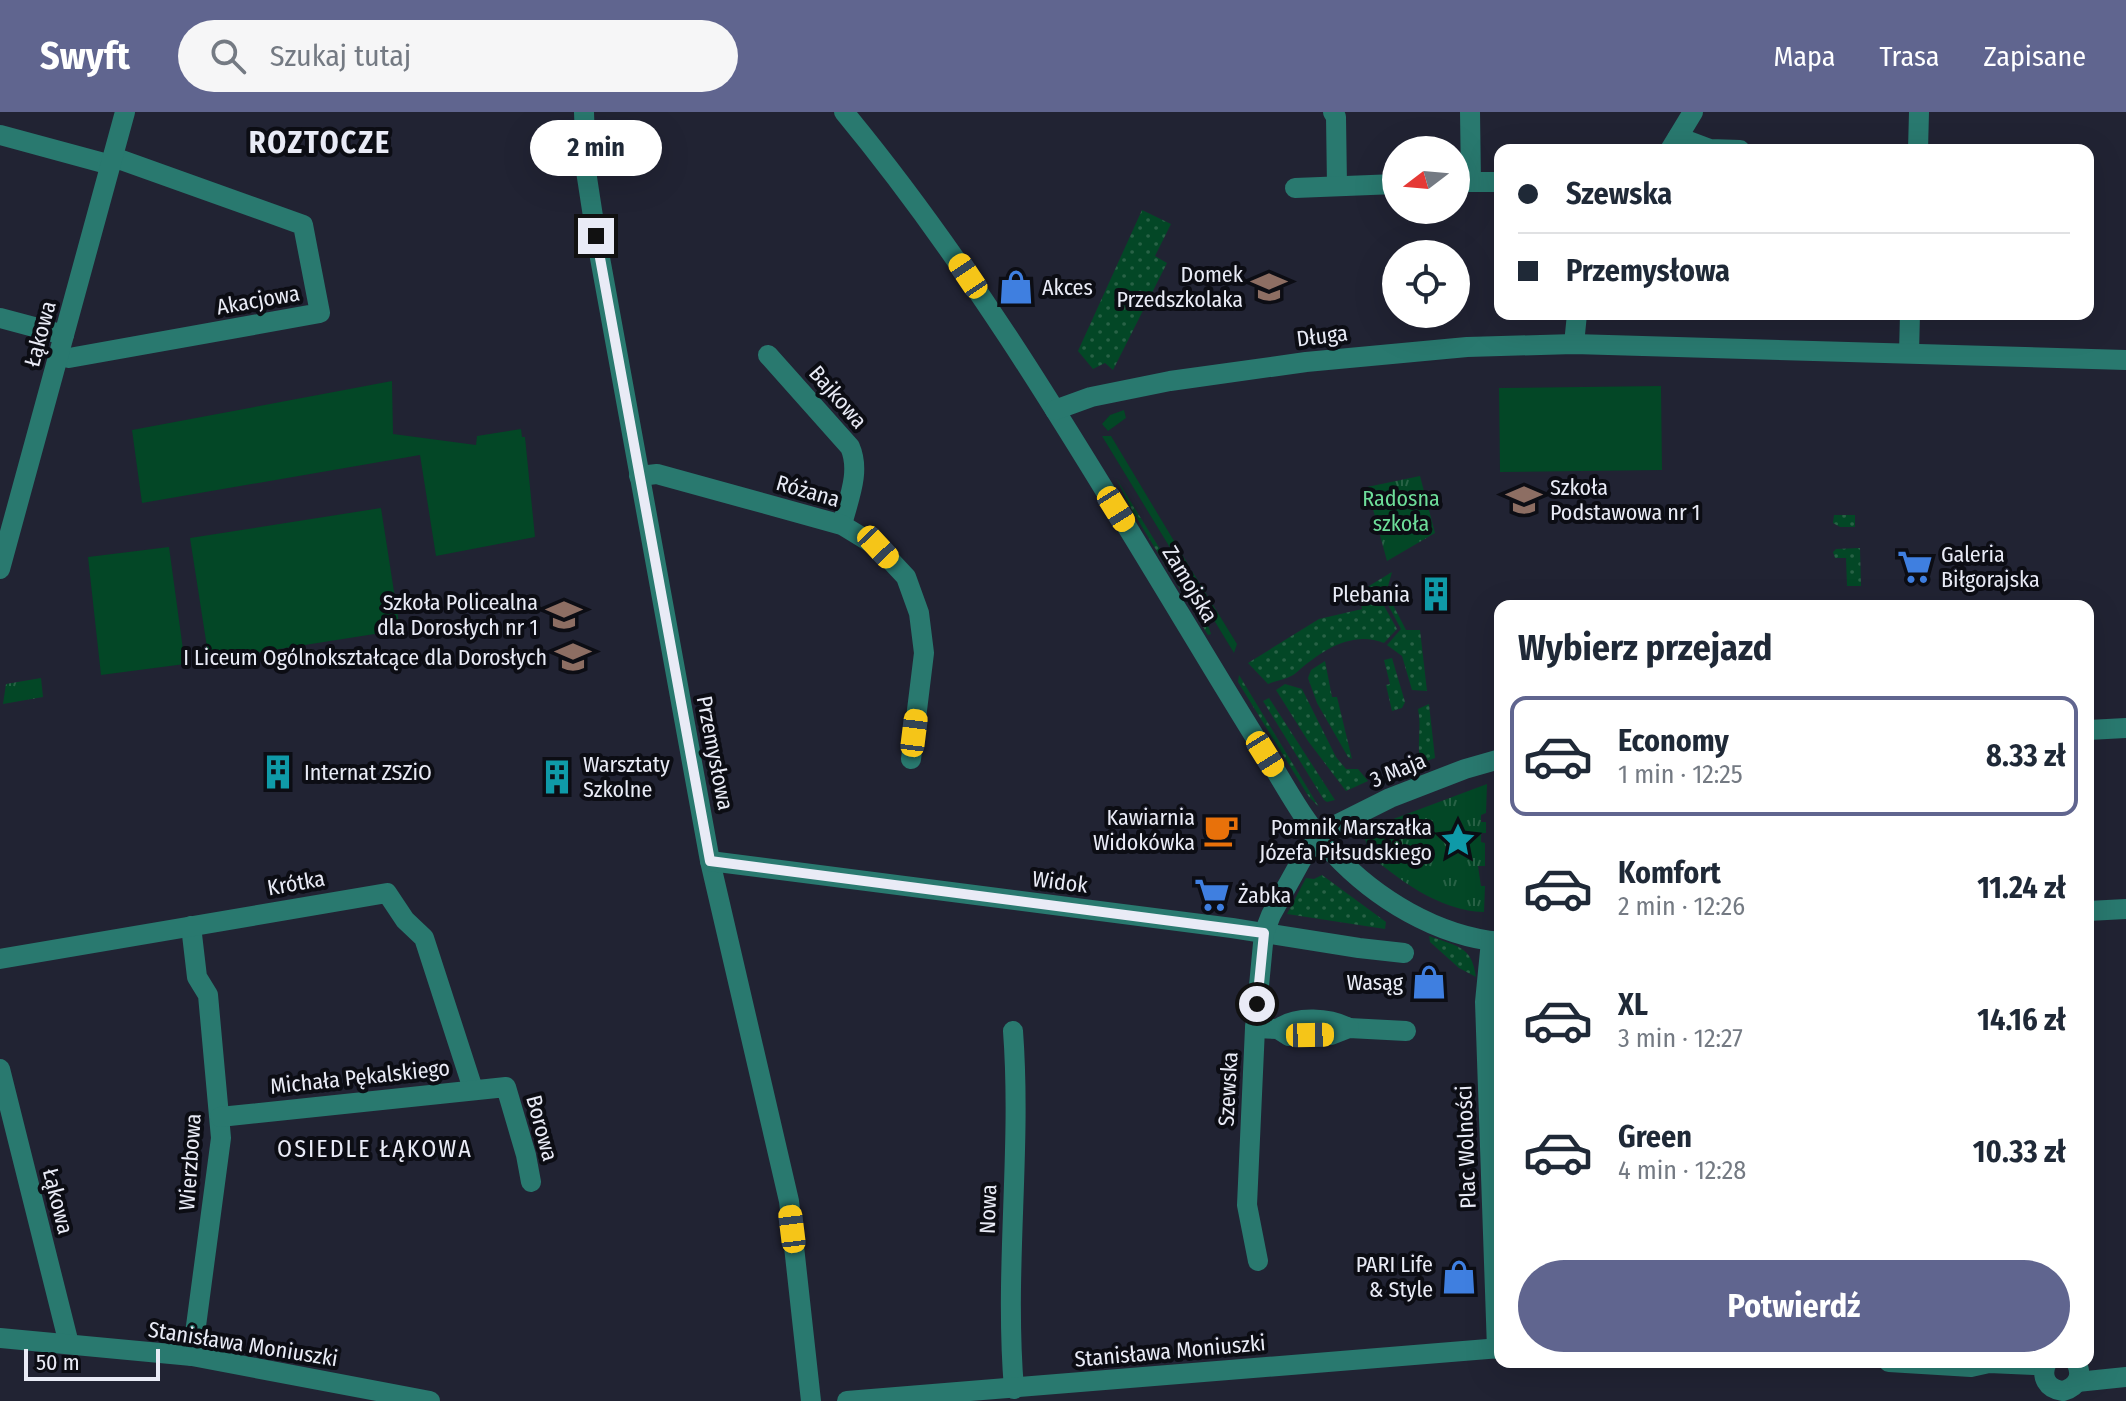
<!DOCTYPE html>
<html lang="pl">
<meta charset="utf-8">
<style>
body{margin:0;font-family:"Fira Sans Condensed",sans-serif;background:#f6f6f7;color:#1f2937;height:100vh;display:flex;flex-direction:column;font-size:30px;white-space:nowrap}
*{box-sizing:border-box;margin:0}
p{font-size:26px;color:#747a83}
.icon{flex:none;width:44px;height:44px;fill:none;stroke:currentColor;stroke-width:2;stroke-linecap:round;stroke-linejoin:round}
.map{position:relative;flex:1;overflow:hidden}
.details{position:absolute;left:1494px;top:488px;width:600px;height:768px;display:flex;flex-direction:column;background:#fff;border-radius:16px;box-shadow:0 8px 32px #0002}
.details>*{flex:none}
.guide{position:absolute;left:1494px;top:32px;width:600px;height:176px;border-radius:16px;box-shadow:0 8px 32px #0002;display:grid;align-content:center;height:176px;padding:0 24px;background:#fff}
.needle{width:52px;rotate:254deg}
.controls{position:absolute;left:1382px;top:24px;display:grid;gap:16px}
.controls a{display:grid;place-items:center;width:88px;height:88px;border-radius:50%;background:#fff;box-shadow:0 8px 32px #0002;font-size:40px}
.scale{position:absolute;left:24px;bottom:20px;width:136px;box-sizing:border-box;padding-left:8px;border:4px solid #e9ebf6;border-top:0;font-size:22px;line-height:28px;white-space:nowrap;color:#e9ebf6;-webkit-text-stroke:6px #0c0d14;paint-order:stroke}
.end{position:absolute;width:36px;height:36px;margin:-18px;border:10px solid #e9ebf6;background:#111;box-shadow:0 0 0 4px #111}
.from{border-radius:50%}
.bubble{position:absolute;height:56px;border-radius:28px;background:#fff;box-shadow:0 8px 32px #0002;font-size:26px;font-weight:700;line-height:56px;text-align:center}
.car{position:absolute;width:24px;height:48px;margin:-24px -12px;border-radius:10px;box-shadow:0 0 6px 2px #0007;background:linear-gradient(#f5c518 24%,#345 0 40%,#f5c518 0 76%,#345 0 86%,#f5c518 0)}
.guide b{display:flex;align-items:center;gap:28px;height:76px;font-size:30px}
.guide b+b{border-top:2px solid #e0e1e3}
.guide i{width:20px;height:20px;background:#1f2937}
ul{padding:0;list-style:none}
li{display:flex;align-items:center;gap:24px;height:120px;margin:0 16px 12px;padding:0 8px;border:4px solid transparent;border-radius:16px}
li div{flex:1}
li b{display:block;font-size:30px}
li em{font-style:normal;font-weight:700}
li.active{border-color:#60658f}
li>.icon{width:72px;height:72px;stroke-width:1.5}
h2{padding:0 24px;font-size:36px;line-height:96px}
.action{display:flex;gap:16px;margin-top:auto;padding:16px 24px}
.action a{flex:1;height:92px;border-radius:48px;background:#60658f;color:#fff;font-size:32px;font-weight:700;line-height:92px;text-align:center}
header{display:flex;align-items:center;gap:48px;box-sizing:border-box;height:112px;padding:0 40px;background:#60658f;color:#fff}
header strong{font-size:38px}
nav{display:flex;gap:44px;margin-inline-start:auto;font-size:28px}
.search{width:560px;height:72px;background:#f6f6f7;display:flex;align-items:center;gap:20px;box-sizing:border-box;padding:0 28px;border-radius:44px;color:#747a83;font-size:30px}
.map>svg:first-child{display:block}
</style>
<header>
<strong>Swyft</strong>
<div class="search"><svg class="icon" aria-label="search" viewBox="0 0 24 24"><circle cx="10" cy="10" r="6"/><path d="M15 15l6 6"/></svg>Szukaj tutaj</div>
<nav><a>Mapa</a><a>Trasa</a><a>Zapisane</a></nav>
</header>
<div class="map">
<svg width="2126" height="1289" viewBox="0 0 2126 1289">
<defs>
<pattern id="grass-dots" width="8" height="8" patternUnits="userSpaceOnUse" patternTransform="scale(2)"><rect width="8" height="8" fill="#034726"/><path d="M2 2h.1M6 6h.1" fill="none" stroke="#286246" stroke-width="1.8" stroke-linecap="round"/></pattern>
<pattern id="park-tufts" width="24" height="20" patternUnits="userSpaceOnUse" patternTransform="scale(2)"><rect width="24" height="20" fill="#034726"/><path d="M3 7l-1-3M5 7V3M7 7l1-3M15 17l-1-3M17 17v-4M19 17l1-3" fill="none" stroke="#286246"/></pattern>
</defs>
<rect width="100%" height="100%" fill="#212333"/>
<g fill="url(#grass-dots)">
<path d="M1142,98L1171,112L1155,144L1167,151L1113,258L1105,251L1093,257L1078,239Z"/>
<path d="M1116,366L1209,516L1211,522L1208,523L1133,400Z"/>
<path d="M1834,403H1855V415H1840L1833,411Z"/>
<path d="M1860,436L1861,474H1847L1846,446H1835L1833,440L1836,437Z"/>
<path d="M1392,460L1383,492L1397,517L1384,531C1352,518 1321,539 1297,560C1290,567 1277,568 1268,572L1248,551L1319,507L1362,497L1359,484L1364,477Z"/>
<path d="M1391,489L1406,518H1420L1427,579L1412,578L1402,544L1387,533L1401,517L1387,491Z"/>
<path d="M1392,546L1405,590L1402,596L1392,599L1386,573L1390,572L1384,548Z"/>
<path d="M1325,549L1332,585H1337L1352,647L1348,645L1317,591L1308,566L1311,558Z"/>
<path d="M1239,563L1319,695L1309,685L1238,570Z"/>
<path d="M1285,572L1302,577L1336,645L1346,657H1358L1368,669L1346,679L1308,629L1276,578Z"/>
<path d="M1269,586L1335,688L1327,690L1324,688L1263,589Z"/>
<path d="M1429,592L1435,646L1421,651C1416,634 1422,616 1418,597Z"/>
<path d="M1322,763L1386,810L1385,817L1287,802L1306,766L1314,767Z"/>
<path d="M1429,824C1455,834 1472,833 1476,865L1459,856L1430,830Z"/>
</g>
<g fill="url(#park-tufts)">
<path d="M1420,364L1435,421L1387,449L1367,375Z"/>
<path d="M41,566L43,585L3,592L6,572Z"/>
<path d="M1487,672L1486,701L1481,703V710H1486V721H1481V730L1485,731V754H1478L1481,774H1485L1484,800C1438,799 1397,766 1363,738L1367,733L1363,721L1364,718Z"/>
</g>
<g fill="#034726">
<path d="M392,269L393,322L476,333L477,324L521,317L522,325H525L535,425L436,444L420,343L142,391L132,318Z"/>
<path d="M1661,274L1662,358L1500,360L1499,276Z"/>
<path d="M1124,298L1126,306L1108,319L1102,312L1110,303Z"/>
<path d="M1102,324H1111L1189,454L1183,457Z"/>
<path d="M381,396L400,518L209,548L190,426Z"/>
<path d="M169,435L185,552L101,563L88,445Z"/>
<path d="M1192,459L1237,532L1234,541L1186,462Z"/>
</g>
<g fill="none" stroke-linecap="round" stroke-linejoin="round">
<g stroke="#29796f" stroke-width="20">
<path d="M584,0L586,59L596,124L710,749L789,1089L811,1289"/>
<path d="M844,0C973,156 1075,329 1180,502C1208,548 1236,595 1265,641C1286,675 1305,712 1333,741C1376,787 1437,824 1500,830"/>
<path d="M1333,0L1336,5L1337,74"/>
<path d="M1470,0L1471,70"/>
<path d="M0,23L111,53"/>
<path d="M1678,25L1710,37L1740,38"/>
<path d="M1670,38L1693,0"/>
<path d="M1918,38L1919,0"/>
<path d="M1456,70H1500"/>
<path d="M1295,76L1396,72"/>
<path d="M0,206L64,223"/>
<path d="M1574,232L1577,202"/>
<path d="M1909,241L1910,202"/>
<path d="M768,243L850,335C861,360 848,388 842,413"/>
<path d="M59,244L69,246L320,201L303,113L113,45"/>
<path d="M1055,298L1091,285L1170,269L1306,250L1467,235L1574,232L2126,248"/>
<path d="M639,364L657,362L842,413L878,435L906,465L919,501L924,541L911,647"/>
<path d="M0,457L125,0"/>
<path d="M2088,618L2126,616"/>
<path d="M710,749L1232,816L1359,836L1404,841"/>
<path d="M2088,799L2126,797"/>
<path d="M191,814L197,865L208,883L221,1026L192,1244"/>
<path d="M1491,829L1485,890L1497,1237"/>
<path d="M0,847L387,781L405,808L424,826L473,977"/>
<path d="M1255,916L1278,917L1289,924L1331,923L1349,916L1406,919"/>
<path d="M1278,917C1296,903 1330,906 1349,916"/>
<path d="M1013,919C1022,1038 1004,1157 1014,1277"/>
<path d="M0,957L69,1232"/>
<path d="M220,1005L506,975L526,1043L531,1070"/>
<path d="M1258,1149L1247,1093L1255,916L1264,821L1271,803L1302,747L1319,725L1332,715L1390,686L1465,657L1500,647"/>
<path d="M0,1226L192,1244L430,1289"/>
<path d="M1889,1250L1971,1255L1989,1251L2034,1253L2047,1250"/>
<path d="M2047,1250C2040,1265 2047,1277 2063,1279C2078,1275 2083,1263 2076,1250"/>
<path d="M2077,1270L2126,1265"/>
<path d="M847,1289L1500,1236"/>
</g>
</g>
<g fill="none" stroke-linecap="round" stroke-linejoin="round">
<path stroke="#e9ebf6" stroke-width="10" d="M596,124L710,749L1264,821L1257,892"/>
</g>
<defs>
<g id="shop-bare" transform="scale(2.76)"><path d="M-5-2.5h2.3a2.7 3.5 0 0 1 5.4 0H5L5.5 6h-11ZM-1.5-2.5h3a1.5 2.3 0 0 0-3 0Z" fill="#3f7fe0" stroke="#0c0d14" stroke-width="2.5" paint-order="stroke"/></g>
<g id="school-bare" transform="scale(2.76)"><path d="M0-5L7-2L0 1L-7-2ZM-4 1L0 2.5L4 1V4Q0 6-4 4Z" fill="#8d6e63" stroke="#0c0d14" stroke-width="2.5" paint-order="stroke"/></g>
<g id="supermarket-bare" transform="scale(2.76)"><path d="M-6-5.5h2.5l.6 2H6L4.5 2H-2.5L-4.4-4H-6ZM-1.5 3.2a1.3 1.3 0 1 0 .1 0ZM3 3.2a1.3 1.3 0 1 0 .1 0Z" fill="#3f7fe0" stroke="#0c0d14" stroke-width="2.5" paint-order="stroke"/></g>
<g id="building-bare" transform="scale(2.76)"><path d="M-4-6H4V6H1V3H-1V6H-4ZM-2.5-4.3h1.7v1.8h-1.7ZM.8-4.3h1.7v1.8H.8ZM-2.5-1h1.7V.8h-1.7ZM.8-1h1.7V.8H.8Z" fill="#0f9aa8" stroke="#0c0d14" stroke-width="2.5" paint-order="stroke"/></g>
<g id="university-bare" transform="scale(2.76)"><path d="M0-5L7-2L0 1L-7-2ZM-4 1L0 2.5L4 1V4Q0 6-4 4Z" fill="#8d6e63" stroke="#0c0d14" stroke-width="2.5" paint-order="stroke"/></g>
<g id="cafe-bare" transform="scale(2.76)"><path d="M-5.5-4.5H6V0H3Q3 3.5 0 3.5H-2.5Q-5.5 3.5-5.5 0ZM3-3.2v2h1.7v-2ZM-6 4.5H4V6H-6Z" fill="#e8710a" stroke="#0c0d14" stroke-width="2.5" paint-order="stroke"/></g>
<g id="sight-bare" transform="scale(2.76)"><path d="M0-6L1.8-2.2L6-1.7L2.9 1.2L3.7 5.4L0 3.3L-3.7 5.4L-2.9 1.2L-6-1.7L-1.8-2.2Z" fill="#0f9aa8" stroke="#0c0d14" stroke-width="2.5" paint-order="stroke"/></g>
</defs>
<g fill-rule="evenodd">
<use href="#shop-bare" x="1016" y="175"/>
<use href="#school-bare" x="1269" y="175"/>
<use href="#school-bare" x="1524" y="388"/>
<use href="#supermarket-bare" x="1915" y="455"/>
<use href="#building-bare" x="1436" y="482"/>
<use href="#university-bare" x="564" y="503"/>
<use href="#school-bare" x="573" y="545"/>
<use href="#building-bare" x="278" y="660"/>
<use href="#building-bare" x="557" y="665"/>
<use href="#cafe-bare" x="1221" y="718"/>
<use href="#sight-bare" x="1458" y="728"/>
<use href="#supermarket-bare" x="1212" y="783"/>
<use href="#shop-bare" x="1429" y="870"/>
<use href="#shop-bare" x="1459" y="1165"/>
</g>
<g text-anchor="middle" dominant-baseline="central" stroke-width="8" stroke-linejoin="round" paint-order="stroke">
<g font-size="22" fill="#e9ebf6" stroke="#0c0d14" text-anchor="end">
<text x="1243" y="162">Domek<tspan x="1243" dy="25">Przedszkolaka</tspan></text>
<text x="1042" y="175" text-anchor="start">Akces</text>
<text x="1550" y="375" text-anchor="start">Szkoła<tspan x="1550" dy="25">Podstawowa nr 1</tspan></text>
<text x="1941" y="442" text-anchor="start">Galeria<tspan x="1941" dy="25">Biłgorajska</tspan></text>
<text x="1410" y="482">Plebania</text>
<text x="538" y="490">Szkoła Policealna<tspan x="538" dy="25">dla Dorosłych nr 1</tspan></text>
<text x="547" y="545">I Liceum Ogólnokształcące dla Dorosłych</text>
<text x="583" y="652" text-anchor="start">Warsztaty<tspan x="583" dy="25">Szkolne</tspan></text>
<text x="304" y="660" text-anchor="start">Internat ZSZiO</text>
<text x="1195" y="705">Kawiarnia<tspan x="1195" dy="25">Widokówka</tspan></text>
<text x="1432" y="715">Pomnik Marszałka<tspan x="1432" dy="25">Józefa Piłsudskiego</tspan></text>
<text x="1238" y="783" text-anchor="start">Żabka</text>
<text x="1403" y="870">Wasąg</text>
<text x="1433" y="1152">PARI Life<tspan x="1433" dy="25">&amp; Style</tspan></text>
</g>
<g font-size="22" fill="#e9ebf6" stroke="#0c0d14">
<text transform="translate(258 188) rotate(-10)">Akacjowa</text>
<text transform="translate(40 222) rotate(-75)">Łąkowa</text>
<text transform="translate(1322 224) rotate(-7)">Długa</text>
<text transform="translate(838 285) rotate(49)">Bajkowa</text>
<text transform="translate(808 379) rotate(16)">Różana</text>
<text transform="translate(1190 472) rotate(59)">Zamojska</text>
<text transform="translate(715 641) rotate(79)">Przemysłowa</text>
<text transform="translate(1398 658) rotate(-22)">3 Maja</text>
<text transform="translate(1060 770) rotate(7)">Widok</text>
<text transform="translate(296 771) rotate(-10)">Krótka</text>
<text transform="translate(360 965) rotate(-6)">Michała Pękalskiego</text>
<text transform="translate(1228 977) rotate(-87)">Szewska</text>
<text transform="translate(542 1016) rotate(75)">Borowa</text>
<text transform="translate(1466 1035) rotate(-92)">Plac Wolności</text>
<text transform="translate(190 1050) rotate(-86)">Wierzbowa</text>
<text transform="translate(58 1089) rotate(76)">Łąkowa</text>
<text transform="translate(988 1097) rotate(-88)">Nowa</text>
<text transform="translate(243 1232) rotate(9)">Stanisława Moniuszki</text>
<text transform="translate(1170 1239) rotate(-5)">Stanisława Moniuszki</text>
</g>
<g font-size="22" fill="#6ddd99" stroke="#0c0d14">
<text x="1401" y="386">Radosna<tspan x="1401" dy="25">szkoła</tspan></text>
</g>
<g font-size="24" letter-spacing="2" fill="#e9ebf6" stroke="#0c0d14">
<text x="375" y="1037">OSIEDLE ŁĄKOWA</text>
</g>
<g font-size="30" font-weight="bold" letter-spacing="2" fill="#e9ebf6" stroke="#0c0d14">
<text x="320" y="31">ROZTOCZE</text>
</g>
</g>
</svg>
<div class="controls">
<a><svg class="needle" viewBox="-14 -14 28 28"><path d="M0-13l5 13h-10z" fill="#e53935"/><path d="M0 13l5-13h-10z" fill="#747a83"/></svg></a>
<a><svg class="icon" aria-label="locate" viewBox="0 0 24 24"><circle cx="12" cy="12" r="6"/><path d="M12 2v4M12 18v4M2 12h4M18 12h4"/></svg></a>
</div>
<div class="scale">50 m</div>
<i class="end from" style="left:1257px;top:892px"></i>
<i class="end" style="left:596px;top:124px"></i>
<div class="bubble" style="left:530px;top:8px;width:132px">2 min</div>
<i class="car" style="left:968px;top:164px;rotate:326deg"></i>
<i class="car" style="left:1116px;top:397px;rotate:148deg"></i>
<i class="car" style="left:878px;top:435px;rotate:137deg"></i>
<i class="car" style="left:914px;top:621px;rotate:7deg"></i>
<i class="car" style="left:1265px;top:642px;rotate:148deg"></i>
<i class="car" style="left:1310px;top:923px;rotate:89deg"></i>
<i class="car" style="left:792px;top:1117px;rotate:353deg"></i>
<div class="guide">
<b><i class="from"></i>Szewska</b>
<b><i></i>Przemysłowa</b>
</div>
<section class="details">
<h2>Wybierz przejazd</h2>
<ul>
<li class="active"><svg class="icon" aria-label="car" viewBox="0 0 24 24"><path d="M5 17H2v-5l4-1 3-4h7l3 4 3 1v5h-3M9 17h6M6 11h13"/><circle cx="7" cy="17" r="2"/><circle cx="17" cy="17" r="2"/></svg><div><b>Economy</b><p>1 min · 12:25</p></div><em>8.33 zł</em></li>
<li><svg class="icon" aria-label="car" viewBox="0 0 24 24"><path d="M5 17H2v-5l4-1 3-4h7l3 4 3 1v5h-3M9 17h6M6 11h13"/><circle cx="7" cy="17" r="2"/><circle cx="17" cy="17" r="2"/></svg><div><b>Komfort</b><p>2 min · 12:26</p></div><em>11.24 zł</em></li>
<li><svg class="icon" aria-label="car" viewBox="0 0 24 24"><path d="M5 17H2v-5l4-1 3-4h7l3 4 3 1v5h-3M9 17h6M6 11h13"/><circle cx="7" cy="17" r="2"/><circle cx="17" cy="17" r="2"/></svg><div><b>XL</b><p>3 min · 12:27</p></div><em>14.16 zł</em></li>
<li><svg class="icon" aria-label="car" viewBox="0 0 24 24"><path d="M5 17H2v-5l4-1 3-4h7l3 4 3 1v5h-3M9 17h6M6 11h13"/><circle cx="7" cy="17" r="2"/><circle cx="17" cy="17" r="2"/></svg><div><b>Green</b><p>4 min · 12:28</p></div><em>10.33 zł</em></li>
</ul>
<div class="action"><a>Potwierdź</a></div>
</section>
</div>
